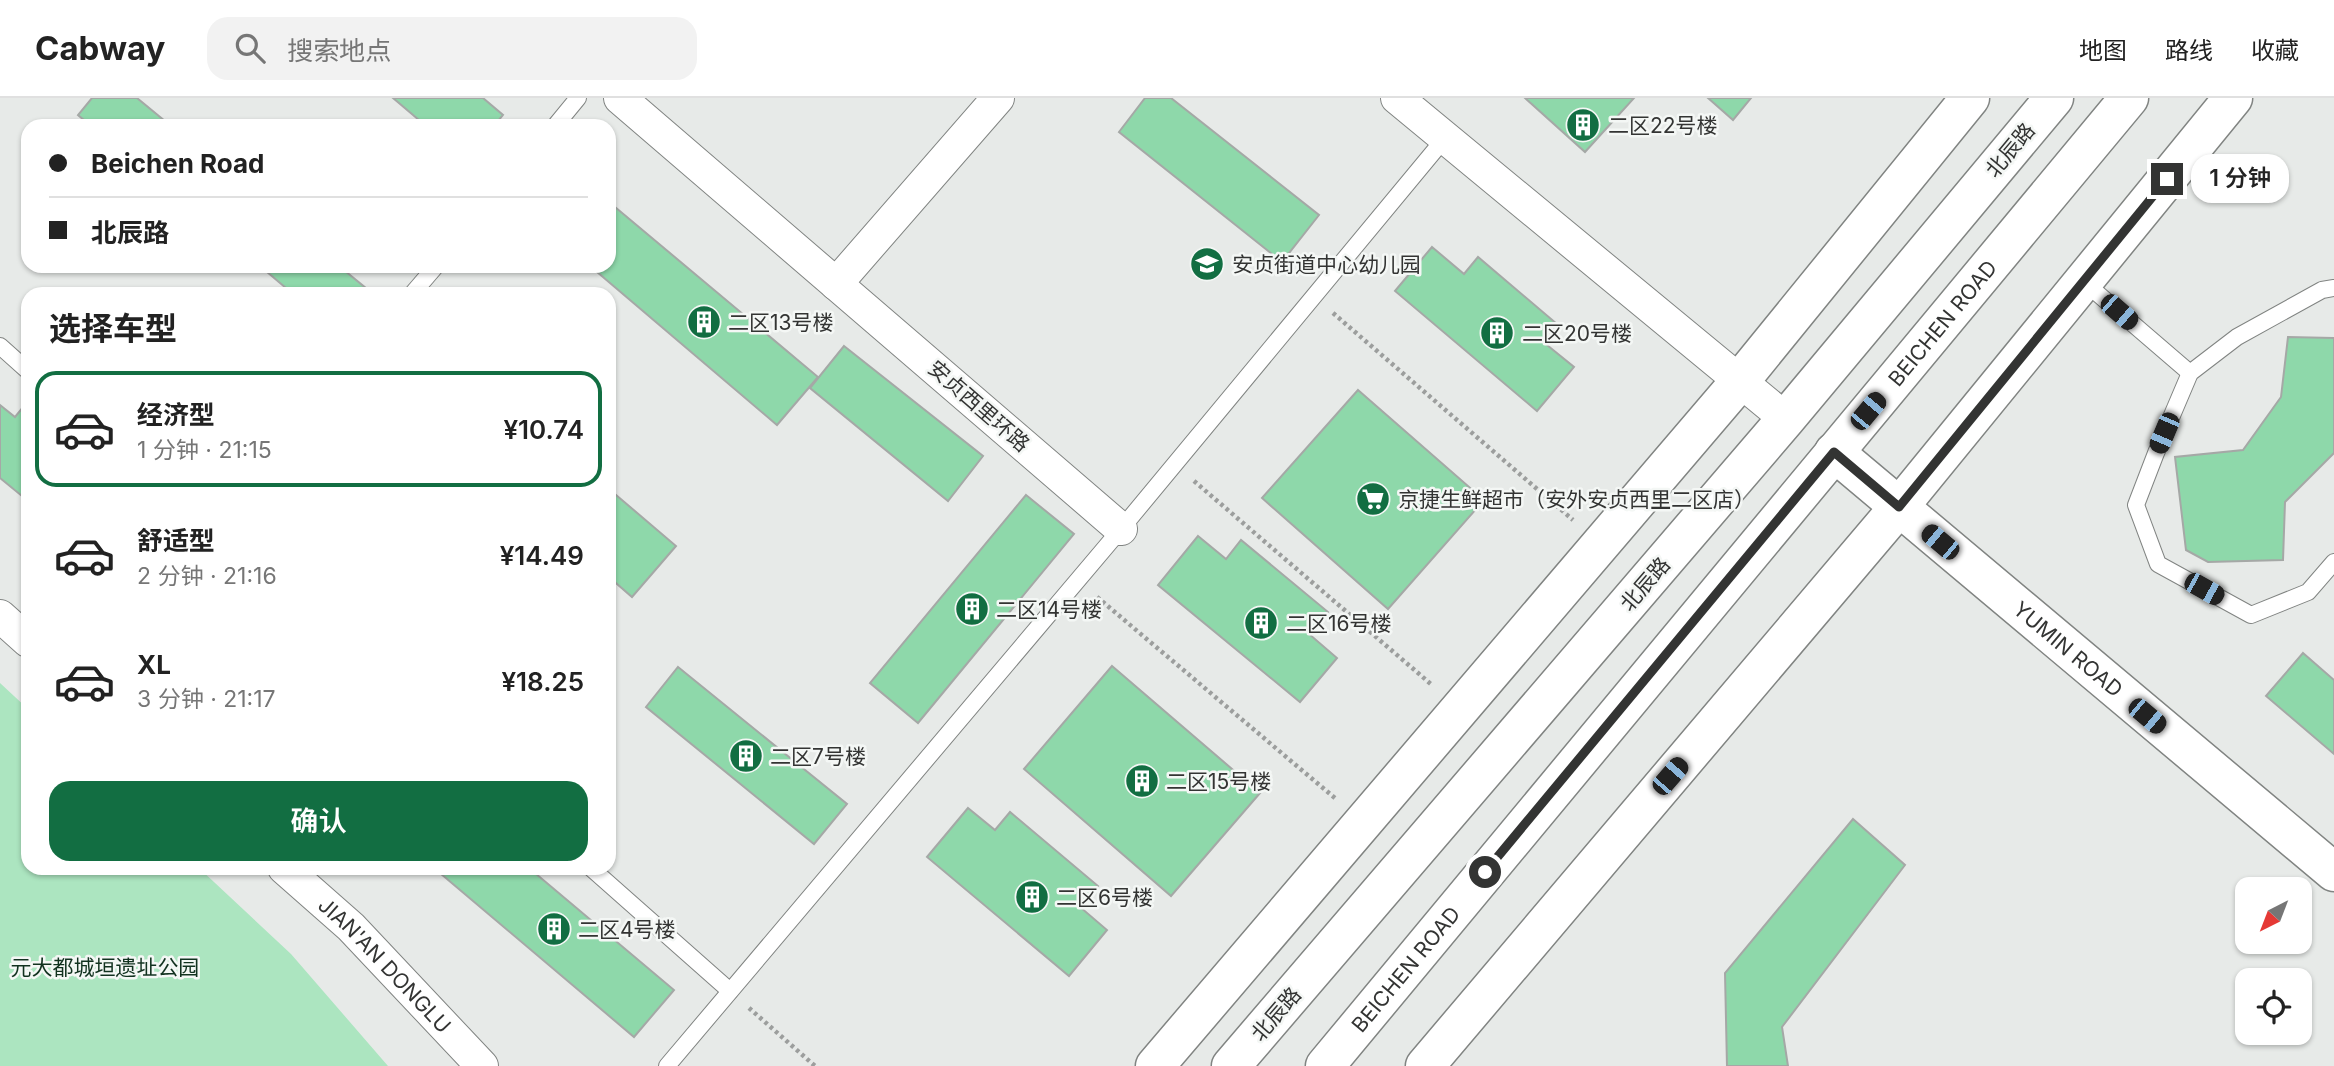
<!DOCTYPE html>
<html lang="zh">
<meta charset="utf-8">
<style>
body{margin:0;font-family:Inter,"Noto Sans SC",sans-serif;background:#f2f2f2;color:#222;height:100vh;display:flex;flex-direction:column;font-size:26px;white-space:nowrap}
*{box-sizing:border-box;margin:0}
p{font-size:23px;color:#767676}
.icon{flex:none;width:38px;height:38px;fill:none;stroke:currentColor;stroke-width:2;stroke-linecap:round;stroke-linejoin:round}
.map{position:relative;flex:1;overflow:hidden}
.panel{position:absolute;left:21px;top:189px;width:595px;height:588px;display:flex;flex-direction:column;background:#fff;border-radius:21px;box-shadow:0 2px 5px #0004}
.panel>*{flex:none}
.top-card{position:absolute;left:21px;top:21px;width:595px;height:154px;border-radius:21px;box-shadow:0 2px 5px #0004;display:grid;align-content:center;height:154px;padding:0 28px;background:#fff}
.needle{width:46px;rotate:222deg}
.buttons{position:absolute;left:2235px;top:779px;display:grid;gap:14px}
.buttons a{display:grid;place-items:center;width:77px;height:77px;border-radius:14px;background:#fff;box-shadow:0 2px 5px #0004;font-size:35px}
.end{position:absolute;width:32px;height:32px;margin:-16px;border:9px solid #333433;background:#fff;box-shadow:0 0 0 4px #fff}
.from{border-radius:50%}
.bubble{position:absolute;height:49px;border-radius:21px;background:#fff;box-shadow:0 2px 5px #0004;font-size:23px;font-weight:600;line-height:49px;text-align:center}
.car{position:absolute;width:21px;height:42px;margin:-21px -10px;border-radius:9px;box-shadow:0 0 5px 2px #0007;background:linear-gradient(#222 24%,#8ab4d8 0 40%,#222 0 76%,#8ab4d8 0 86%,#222 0)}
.top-card b{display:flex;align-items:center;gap:24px;height:66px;font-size:26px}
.top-card b+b{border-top:2px solid #e0e0e0}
.top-card i{width:18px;height:18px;background:#222}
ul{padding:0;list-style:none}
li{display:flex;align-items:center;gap:21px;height:116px;margin:0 14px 10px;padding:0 14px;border:4px solid transparent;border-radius:21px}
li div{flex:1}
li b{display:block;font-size:26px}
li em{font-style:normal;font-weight:600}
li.current{border-color:#126e42}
li>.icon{width:63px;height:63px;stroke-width:1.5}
h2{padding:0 28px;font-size:32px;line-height:84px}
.button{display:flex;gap:14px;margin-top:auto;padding:14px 28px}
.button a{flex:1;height:80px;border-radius:21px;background:#126e42;color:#fff;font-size:28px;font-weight:600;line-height:80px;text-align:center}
header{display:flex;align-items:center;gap:42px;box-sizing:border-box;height:98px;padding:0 35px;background:#fff;border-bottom:2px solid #e0e0e0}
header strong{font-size:33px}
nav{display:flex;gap:38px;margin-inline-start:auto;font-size:24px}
.search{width:490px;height:63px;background:#f2f2f2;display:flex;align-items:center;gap:18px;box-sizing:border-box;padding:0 24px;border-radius:21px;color:#767676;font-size:26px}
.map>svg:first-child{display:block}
</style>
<header>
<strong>Cabway</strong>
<div class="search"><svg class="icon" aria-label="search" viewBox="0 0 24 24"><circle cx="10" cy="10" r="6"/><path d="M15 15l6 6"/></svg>搜索地点</div>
<nav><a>地图</a><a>路线</a><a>收藏</a></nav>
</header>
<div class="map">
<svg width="2334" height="968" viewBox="0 0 2334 968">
<rect width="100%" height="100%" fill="#e7eae8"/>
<path fill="#ace5c0" d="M0,585L28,611V770H199L291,856L388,968H0Z"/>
<g fill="#8ed8aa" stroke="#a5a8a6" stroke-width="2">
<path d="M92,0H137L171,28H91L78,17Z"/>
<path d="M393,0H483L503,17L494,28H426Z"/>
<path d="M1145,0H1171L1319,117L1282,164L1119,34Z"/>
<path d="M1525,0H1634L1585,54Z"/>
<path d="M1708,0H1751L1733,22Z"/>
<path d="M609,104L818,279L777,327L590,168H609Z"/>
<path d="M1432,149L1464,176L1478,159L1557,226L1542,243L1574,269L1537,313L1395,193Z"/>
<path d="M260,168H339L367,191L363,196H293Z"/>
<path d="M2288,239L2334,240V355L2285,404L2283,462L2208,464L2186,452L2175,359L2243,352L2281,299Z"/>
<path d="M844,248L983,358L948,403L810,290Z"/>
<path d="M1358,292L1484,402L1388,511L1262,400Z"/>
<path d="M28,303V403L0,380V307L15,319Z"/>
<path d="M609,391L676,448L632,499L609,479Z"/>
<path d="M1026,397L1074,436L918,625L870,585Z"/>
<path d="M1198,438L1226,461L1241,442L1328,514L1309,536L1337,560L1300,604L1158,487Z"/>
<path d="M2303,555L2334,582V656L2266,598Z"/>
<path d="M1112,568L1260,695L1171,798L1024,671Z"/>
<path d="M678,569L847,706L814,746L646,609Z"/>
<path d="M968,710L995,732L1010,714L1098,788L1080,809L1107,832L1069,878L927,759Z"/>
<path d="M1853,721L1905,767L1782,929L1788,968H1727L1725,875Z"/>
<path d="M434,770H529L674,892L634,939Z"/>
</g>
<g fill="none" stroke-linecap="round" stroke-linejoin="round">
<g stroke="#818482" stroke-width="18">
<g id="lane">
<path d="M555,28L578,0"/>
<path d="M2083,183L2190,275"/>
<path d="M2334,190L2322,192L2237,239L2190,275L2156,355L2136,407L2158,466L2251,517L2308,494L2334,464"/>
<path d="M412,196L436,168"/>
<path d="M0,248L28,273"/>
<path d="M591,770L730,893"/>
<path d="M667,968L1121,431L1445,40"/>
</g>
</g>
<g stroke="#818482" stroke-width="34">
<g id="street">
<path d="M620,0L1121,431"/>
<path d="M1397,0L1786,321"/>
<path d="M836,186L998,0"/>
<path d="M0,518L28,543"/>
<path id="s1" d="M284,770L351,829L482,968"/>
</g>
</g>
<g stroke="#818482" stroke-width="41">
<g id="secondary">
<path id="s2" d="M1834,354L2334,774"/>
<path d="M1155,968L1740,283L1970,0"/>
<path d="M1231,968L1786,321L2054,0"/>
<path id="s3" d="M1325,968L2129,0"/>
<path d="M1425,968L1899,409L2233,0"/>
</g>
</g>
<g stroke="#9c9e9d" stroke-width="4.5" stroke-dasharray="3.5 3.5" stroke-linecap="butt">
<path d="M1333,215L1573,422"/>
<path d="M1194,383L1432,587"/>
<path d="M1097,499L1336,701"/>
<path d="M749,910L815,968"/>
</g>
<use href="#lane" stroke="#fff" stroke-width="16"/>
<use href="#street" stroke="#fff" stroke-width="32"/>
<use href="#secondary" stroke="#fff" stroke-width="38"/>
</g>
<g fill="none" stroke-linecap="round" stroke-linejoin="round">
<path stroke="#333433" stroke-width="9" d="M1485,774L1834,354L1899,409L2167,81"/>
</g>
<defs>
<g id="building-disc" transform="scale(1.75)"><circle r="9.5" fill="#126e42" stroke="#f4f7f5"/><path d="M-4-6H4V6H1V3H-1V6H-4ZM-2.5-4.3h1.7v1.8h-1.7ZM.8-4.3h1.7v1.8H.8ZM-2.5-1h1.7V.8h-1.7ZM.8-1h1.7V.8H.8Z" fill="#fff"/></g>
<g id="school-disc" transform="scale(1.75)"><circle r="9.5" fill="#126e42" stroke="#f4f7f5"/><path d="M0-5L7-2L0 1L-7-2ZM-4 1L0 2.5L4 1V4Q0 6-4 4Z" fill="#fff"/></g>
<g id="supermarket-disc" transform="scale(1.75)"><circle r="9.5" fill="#126e42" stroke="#f4f7f5"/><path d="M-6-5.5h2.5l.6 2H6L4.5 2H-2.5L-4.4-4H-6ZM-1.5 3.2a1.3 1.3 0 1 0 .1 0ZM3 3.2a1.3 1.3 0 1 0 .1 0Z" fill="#fff"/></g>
</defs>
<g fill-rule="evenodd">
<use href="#building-disc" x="1583" y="27"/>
<use href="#school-disc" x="1207" y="166"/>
<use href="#building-disc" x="704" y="224"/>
<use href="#building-disc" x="1497" y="235"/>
<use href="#supermarket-disc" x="1373" y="401"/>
<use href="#building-disc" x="972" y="511"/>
<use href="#building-disc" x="1261" y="525"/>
<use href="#building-disc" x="746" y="658"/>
<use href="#building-disc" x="1142" y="683"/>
<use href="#building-disc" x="1032" y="799"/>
<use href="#building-disc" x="554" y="831"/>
</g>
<g text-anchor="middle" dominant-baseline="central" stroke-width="5" stroke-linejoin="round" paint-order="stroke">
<g font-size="21" fill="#333433" stroke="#f4f7f5" text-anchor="start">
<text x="1608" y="27">二区22号楼</text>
<text x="1232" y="166">安贞街道中心幼儿园</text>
<text x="728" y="224">二区13号楼</text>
<text x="1522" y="235">二区20号楼</text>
<text x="1398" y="401">京捷生鲜超市（安外安贞西里二区店）</text>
<text x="996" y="511">二区14号楼</text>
<text x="1286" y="525">二区16号楼</text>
<text x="770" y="658">二区7号楼</text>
<text x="1166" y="683">二区15号楼</text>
<text x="1056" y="799">二区6号楼</text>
<text x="578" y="831">二区4号楼</text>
</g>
<g font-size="21" fill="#333433" stroke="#f4f7f5">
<text transform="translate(2010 52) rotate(-50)">北辰路</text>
<text stroke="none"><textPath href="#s3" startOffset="966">BEICHEN ROAD</textPath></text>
<text transform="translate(979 308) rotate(41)">安贞西里环路</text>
<text transform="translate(1645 486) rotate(-49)">北辰路</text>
<text stroke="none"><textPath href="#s2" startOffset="306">YUMIN ROAD</textPath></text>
<text stroke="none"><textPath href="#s1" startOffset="140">JIAN'AN DONGLU</textPath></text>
<text stroke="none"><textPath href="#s3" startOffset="126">BEICHEN ROAD</textPath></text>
<text transform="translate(1276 916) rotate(-49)">北辰路</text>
</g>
<g font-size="21" fill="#11321f" stroke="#f4f7f5">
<text x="105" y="869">元大都城垣遗址公园</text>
</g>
</g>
</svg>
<div class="buttons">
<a><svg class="needle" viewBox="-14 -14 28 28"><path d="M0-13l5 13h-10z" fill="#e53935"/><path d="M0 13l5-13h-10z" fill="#767676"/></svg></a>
<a><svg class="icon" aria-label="locate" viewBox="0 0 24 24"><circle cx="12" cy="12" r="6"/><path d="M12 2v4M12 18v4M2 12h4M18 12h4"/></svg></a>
</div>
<i class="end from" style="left:1485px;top:774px"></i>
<i class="end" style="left:2167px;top:81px"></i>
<div class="bubble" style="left:2191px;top:56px;width:98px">1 分钟</div>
<i class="car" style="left:2119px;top:214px;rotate:131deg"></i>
<i class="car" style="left:1868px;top:313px;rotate:40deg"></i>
<i class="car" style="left:2164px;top:335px;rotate:203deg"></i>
<i class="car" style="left:1940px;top:444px;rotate:310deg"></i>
<i class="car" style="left:2204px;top:491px;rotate:119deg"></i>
<i class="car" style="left:2147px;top:618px;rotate:130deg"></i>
<i class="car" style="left:1670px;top:678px;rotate:41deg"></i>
<div class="top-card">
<b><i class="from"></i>Beichen Road</b>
<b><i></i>北辰路</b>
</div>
<section class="panel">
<h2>选择车型</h2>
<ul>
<li class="current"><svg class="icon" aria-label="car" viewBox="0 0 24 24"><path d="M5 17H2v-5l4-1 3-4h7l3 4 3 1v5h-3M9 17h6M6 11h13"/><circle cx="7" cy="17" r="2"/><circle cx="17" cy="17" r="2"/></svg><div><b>经济型</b><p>1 分钟 · 21:15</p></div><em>¥10.74</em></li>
<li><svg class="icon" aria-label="car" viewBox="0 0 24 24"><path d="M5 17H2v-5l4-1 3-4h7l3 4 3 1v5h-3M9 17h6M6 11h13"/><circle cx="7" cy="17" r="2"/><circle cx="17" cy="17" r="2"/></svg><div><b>舒适型</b><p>2 分钟 · 21:16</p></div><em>¥14.49</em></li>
<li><svg class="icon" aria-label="car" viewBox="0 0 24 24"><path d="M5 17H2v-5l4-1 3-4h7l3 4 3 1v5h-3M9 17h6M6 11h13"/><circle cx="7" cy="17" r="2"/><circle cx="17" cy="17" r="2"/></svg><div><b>XL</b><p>3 分钟 · 21:17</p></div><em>¥18.25</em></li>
</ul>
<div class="button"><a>确认</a></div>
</section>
</div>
